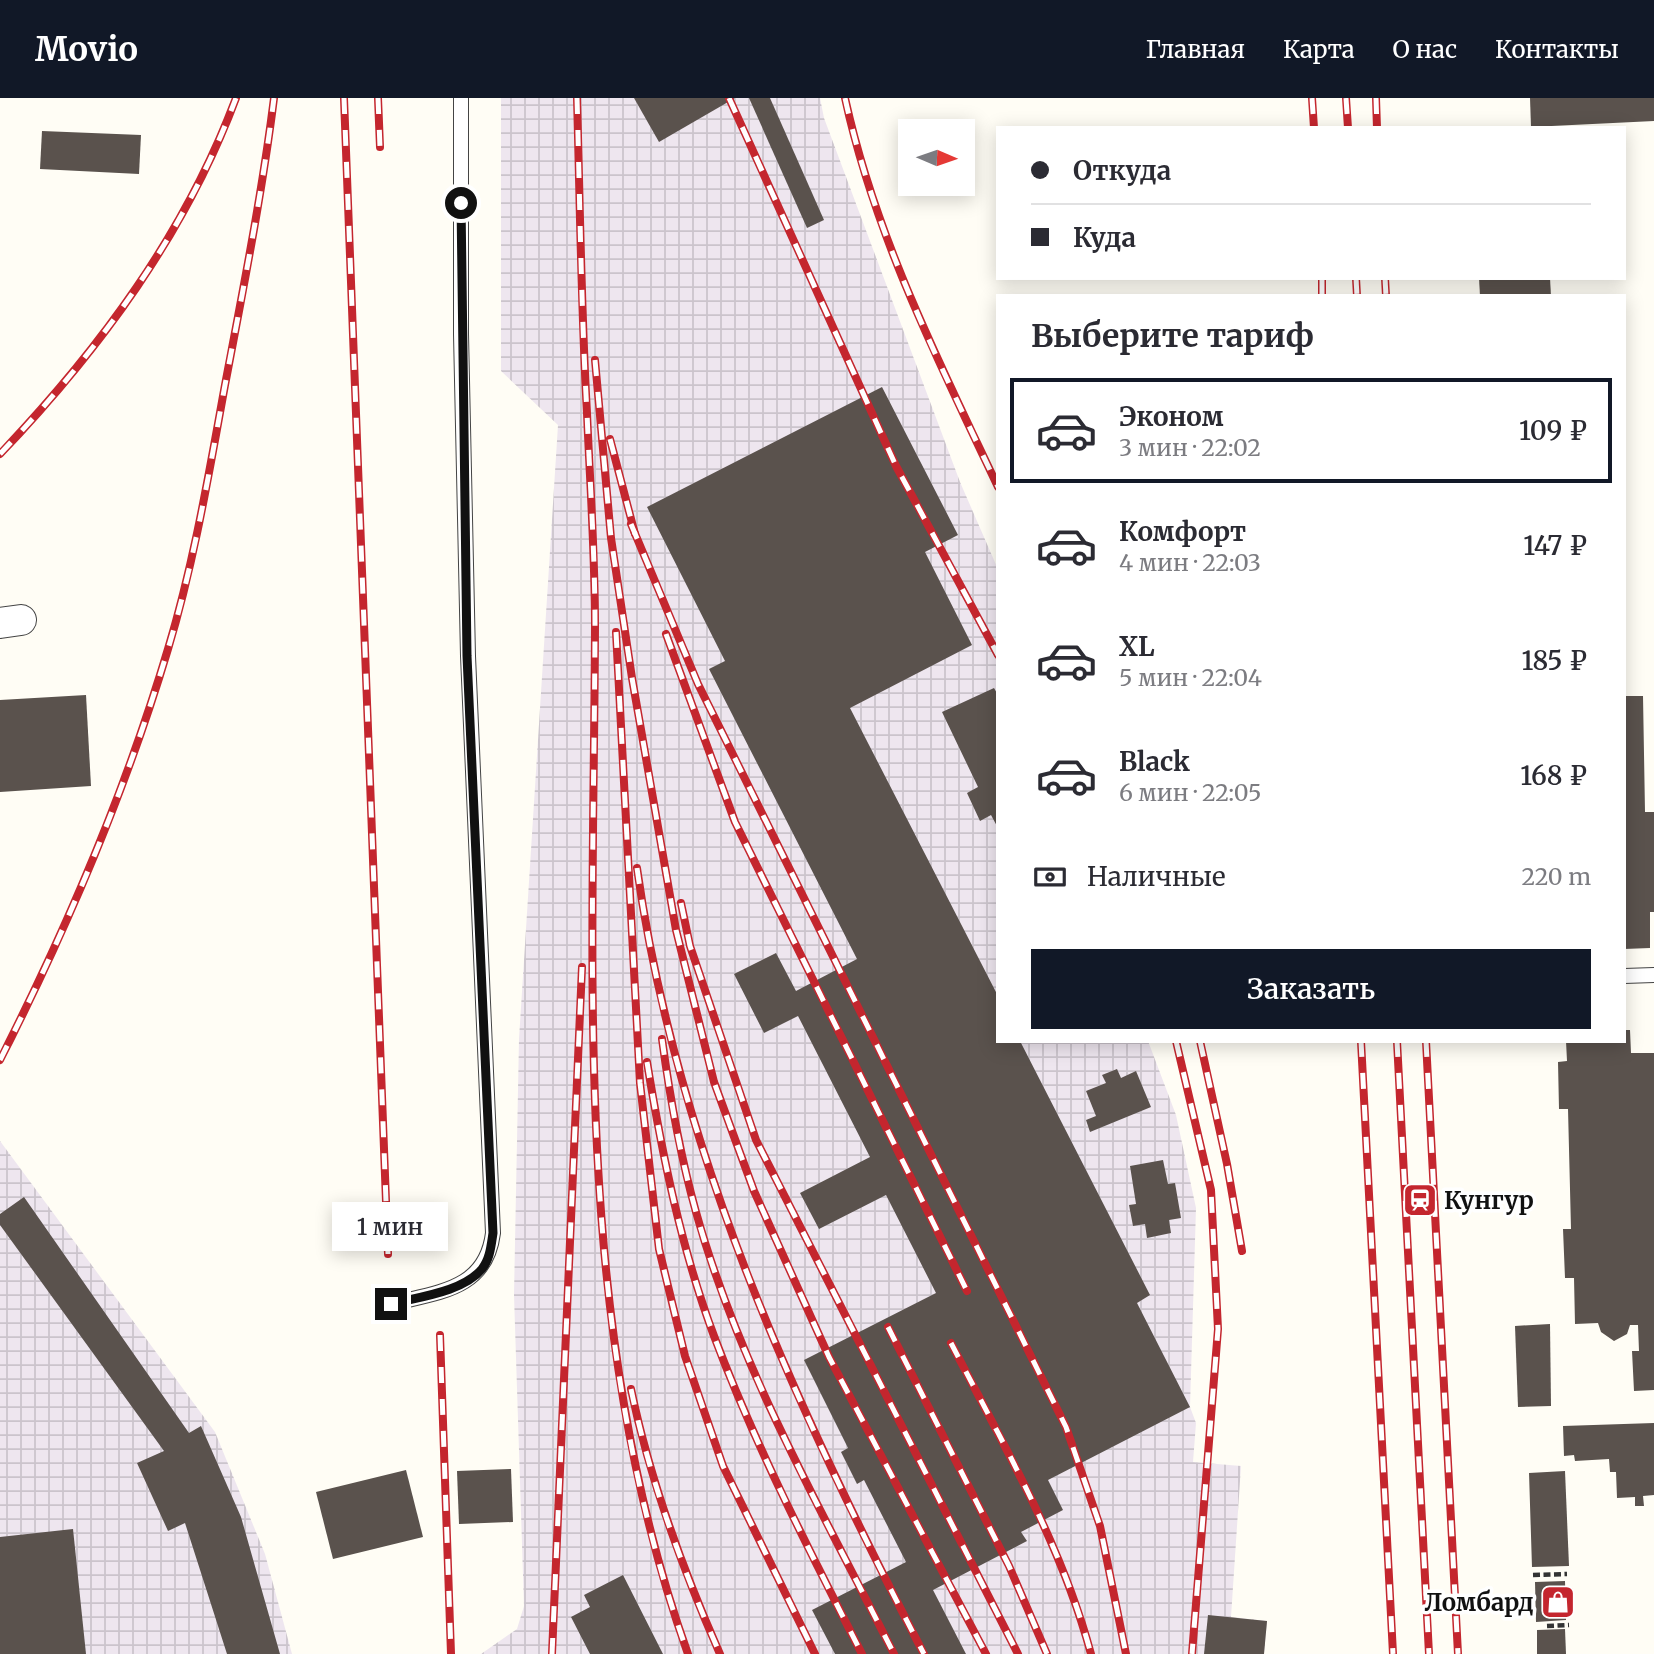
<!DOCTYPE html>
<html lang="ru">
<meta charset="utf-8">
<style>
body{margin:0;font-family:Merriweather,serif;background:#f7f7f7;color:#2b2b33;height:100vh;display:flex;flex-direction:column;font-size:26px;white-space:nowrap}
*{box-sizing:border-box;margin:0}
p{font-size:23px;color:#7c7c81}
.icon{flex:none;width:38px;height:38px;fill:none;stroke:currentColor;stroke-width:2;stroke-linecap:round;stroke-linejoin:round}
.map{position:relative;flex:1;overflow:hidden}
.sheet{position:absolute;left:996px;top:196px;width:630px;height:749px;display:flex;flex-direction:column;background:#fff;border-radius:0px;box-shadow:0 4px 18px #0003}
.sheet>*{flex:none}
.banner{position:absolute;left:996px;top:28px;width:630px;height:154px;border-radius:0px;box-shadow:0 4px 18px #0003;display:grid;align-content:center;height:154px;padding:0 35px;background:#fff}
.needle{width:46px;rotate:92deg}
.buttons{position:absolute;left:898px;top:21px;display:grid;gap:14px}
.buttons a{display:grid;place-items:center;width:77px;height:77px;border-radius:0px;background:#fff;box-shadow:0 4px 18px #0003;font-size:35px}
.end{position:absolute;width:32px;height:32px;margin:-16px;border:9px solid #111;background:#fff;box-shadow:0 0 0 4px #fff}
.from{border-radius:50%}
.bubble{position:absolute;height:49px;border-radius:0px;background:#fff;box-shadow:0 4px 18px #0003;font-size:23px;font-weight:600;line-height:49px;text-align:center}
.banner b{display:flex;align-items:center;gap:24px;height:66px;font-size:26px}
.banner b+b{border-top:2px solid #e1e1e2}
.banner i{width:18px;height:18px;background:#2b2b33}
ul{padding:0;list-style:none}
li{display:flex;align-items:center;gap:21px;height:105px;margin:0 14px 10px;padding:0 21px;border:4px solid transparent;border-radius:0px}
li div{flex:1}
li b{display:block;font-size:26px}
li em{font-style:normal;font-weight:600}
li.current{border-color:#111827}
li>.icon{width:63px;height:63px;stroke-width:1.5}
h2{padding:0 35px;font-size:32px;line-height:84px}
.pay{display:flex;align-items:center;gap:18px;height:77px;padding:0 35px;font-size:26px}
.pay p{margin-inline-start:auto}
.button{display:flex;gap:14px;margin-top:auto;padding:14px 35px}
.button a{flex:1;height:80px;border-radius:0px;background:#111827;color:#fff;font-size:28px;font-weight:600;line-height:80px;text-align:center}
header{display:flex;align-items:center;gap:42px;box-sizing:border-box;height:98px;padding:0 35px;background:#111827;color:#fff}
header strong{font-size:33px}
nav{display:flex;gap:38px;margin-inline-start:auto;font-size:24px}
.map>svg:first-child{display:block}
</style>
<header>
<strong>Movio</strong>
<nav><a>Главная</a><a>Карта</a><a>О нас</a><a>Контакты</a></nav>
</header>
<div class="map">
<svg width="1654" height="1556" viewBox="0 0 1654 1556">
<defs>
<pattern id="industrial-grid" width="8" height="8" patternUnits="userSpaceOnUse" patternTransform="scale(1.75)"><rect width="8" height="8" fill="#eee6ef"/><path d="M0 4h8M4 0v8" fill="none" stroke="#cbc4cc"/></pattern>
</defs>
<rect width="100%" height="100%" fill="#fffdf5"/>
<g fill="url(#industrial-grid)">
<path d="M501,0H820L824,20L960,384L997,469L998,943H1148L1176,1017L1196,1110L1190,1309L1196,1325L1193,1364L1241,1368L1231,1519L1267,1523L1264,1556H481L517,1531L524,1508L514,1197L519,941L558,327L501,273Z"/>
<path d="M0,1043L215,1334L265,1456L292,1556H0Z"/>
</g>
<g fill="#5a524d">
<path d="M634,0H735L659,44Z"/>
<path d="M749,0H770L824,122L807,130Z"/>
<path d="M1530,0H1654V23L1531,29Z"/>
<path d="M42,33L141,37L139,76L40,71Z"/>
<path d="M1479,180H1550L1551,198H1480Z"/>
<path d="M882,289L958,437L925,454L972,547L850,610L998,898V943H1020L1150,1197L1137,1205L1190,1309L1048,1382L1063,1412L1021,1434L1027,1443L933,1492L966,1556H835L812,1512L906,1464L864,1382L857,1386L841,1354L848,1350L804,1262L936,1195L886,1097L819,1131L800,1095L870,1059L798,918L764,935L734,876L776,855L796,893L857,861L709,571L725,563L647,409Z"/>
<path d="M994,590L998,597V730L991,717L980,723L967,695L978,689L942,614Z"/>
<path d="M86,597L91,688L0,694V602Z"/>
<path d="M1624,598H1643L1645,714H1654V814H1650V850L1624,851Z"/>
<path d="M1624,932H1630L1631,955H1654V1292L1634,1293L1632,1253H1639L1638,1227H1630L1627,1236L1614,1243L1601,1234L1598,1225L1575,1226L1574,1180H1565L1563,1131H1571L1568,1011H1559L1558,964L1567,963L1566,943H1624Z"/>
<path d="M1117,971L1121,980L1136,973L1151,1009L1090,1034L1086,1022L1096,1018L1086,993L1106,985L1102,977Z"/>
<path d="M1163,1062L1168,1086L1175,1085L1181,1120L1169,1122L1171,1135L1147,1140L1145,1126L1133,1128L1129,1107L1136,1106L1130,1068Z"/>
<path d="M24,1099L189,1335L201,1328L241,1419L280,1556H227L185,1425L168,1433L137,1365L164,1353L0,1127V1116Z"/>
<path d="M1550,1226L1551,1308L1518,1309L1515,1228Z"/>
<path d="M1654,1325V1397L1643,1398L1644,1408H1635V1399L1617,1400L1616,1374H1610L1609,1361L1575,1363L1574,1357L1564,1358L1563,1328Z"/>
<path d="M511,1371L513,1424L459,1426L457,1373Z"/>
<path d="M406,1372L423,1439L333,1461L316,1394Z"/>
<path d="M1565,1373L1569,1468L1532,1469L1529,1375Z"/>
<path d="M73,1431L86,1556H0V1439Z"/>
<path d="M623,1477L663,1556H590L571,1519L590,1509L584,1497Z"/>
<path d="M1565,1483L1566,1522L1536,1524L1535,1484Z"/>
<path d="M1208,1517L1267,1523L1264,1556H1204Z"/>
<path d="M1565,1531L1566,1556H1537V1532Z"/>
</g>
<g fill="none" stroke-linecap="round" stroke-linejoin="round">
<g stroke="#444" stroke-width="16">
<g id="lane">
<path d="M1624,878L1654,877"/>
<path d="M391,1206C438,1194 486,1192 493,1135L468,558L461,236V0"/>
</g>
</g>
<g stroke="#444" stroke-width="32">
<path id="street" d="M0,525L21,522"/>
</g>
<g stroke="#333" stroke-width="4.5" stroke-dasharray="7 3.5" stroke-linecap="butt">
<path d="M1533,1477L1567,1476"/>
<path d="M1547,1528L1569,1527"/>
</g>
<use href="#lane" stroke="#fff" stroke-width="14"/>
<use href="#street" stroke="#fff" stroke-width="30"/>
<g stroke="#c4262e" stroke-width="8">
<g id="rail">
<path d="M344,0L388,1156"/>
<path d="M378,0L380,49"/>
<path d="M577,0C580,105 581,210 587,315C590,386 595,456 595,527C594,871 570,1227 688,1556"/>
<path d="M729,0L896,368L998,557"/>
<path d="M845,0C875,138 938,262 998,389"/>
<path d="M1312,0L1314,30"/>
<path d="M1346,0L1348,30"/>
<path d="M1376,0L1377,30"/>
<path d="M1322,180V198"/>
<path d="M1356,180L1357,198"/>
<path d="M1385,180L1386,198"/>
<path d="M595,262L611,440L632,580L676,832L714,984L754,1093L829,1259L986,1556"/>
<path d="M610,341L635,436"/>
<path d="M0,356C100,251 185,136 236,0"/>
<path d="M631,426L698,586L1066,1329L1100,1428L1126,1556"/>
<path d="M616,534L640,985L659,1151L685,1258L723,1368L815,1556"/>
<path d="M666,536L735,724L967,1193"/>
<path d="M637,770C676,1049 795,1308 924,1556"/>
<path d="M681,805L690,848L756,1042L1018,1556"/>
<path d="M662,941C670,1000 680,1057 696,1114C739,1269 822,1413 894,1556"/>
<path d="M1176,943L1211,1092L1218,1231L1192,1556"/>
<path d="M1200,943L1227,1066L1242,1153"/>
<path d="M1361,943L1393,1556"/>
<path d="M1397,943L1429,1556"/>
<path d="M1426,943L1458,1556"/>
<path d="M0,962C67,830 126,692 168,551C194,465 209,375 225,287C243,192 262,96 274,0"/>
<path d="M647,964C662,1056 681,1150 714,1238C755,1347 809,1452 862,1556"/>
<path d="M888,1229L1009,1468L1047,1556"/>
<path d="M440,1237L451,1556"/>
<path d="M951,1245C1003,1346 1061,1445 1091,1556"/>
<path d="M631,1291C650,1383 682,1470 720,1556"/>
<path d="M552,1556L582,869"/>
</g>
</g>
<use href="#rail" stroke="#fff" stroke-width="5" stroke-dasharray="16" stroke-linecap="butt"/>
</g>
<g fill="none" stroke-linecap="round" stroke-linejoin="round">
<path stroke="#111" stroke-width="9" d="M391,1206C418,1199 463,1194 482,1171C490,1161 491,1148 493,1135L467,558L461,105"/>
</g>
<defs>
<g id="station-square" transform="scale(1.75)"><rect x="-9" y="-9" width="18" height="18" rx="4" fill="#c4262e" stroke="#fff"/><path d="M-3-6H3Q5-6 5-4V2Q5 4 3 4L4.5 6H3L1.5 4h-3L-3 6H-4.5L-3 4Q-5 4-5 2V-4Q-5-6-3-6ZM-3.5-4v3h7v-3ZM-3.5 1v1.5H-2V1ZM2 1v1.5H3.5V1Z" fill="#fff"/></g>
<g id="shop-square" transform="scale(1.75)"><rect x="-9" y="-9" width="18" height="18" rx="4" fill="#c4262e" stroke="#fff"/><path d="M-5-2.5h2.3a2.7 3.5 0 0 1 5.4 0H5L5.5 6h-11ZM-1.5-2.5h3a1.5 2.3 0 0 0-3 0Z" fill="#fff"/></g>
</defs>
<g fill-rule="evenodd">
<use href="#station-square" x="1420" y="1102"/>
<use href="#shop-square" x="1558" y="1504"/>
</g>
<g text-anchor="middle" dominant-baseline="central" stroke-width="7" stroke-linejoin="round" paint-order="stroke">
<g font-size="24" font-weight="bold" fill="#111" stroke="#fff" text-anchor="start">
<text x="1444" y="1102">Кунгур</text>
<text x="1534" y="1504" text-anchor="end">Ломбард</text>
</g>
</g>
</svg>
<div class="buttons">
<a><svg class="needle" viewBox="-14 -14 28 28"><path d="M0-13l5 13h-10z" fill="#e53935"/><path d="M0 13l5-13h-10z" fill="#7c7c81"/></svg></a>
</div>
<i class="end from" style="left:461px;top:105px"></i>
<i class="end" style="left:391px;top:1206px"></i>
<div class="bubble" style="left:332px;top:1104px;width:116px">1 мин</div>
<div class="banner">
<b><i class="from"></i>Откуда</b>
<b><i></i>Куда</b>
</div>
<section class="sheet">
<h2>Выберите тариф</h2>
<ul>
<li class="current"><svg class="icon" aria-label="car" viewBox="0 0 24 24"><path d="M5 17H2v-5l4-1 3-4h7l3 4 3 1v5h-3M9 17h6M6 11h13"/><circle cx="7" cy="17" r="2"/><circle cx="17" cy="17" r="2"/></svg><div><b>Эконом</b><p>3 мин · 22:02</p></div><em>109 ₽</em></li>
<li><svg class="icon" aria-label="car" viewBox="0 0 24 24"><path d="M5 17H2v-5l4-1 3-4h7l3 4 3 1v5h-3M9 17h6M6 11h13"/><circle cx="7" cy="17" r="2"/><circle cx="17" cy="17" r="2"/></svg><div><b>Комфорт</b><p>4 мин · 22:03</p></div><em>147 ₽</em></li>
<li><svg class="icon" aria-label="car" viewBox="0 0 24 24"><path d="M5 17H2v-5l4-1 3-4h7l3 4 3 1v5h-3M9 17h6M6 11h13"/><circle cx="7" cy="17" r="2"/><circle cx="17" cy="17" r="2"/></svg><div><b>XL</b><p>5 мин · 22:04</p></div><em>185 ₽</em></li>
<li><svg class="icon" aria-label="car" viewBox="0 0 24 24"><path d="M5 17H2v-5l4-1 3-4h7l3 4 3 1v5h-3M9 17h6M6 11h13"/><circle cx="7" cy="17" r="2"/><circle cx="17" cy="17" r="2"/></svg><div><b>Black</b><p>6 мин · 22:05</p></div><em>168 ₽</em></li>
</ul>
<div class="pay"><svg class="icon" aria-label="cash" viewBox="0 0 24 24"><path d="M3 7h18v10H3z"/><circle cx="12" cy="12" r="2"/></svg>Наличные<p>220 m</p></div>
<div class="button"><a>Заказать</a></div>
</section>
</div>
